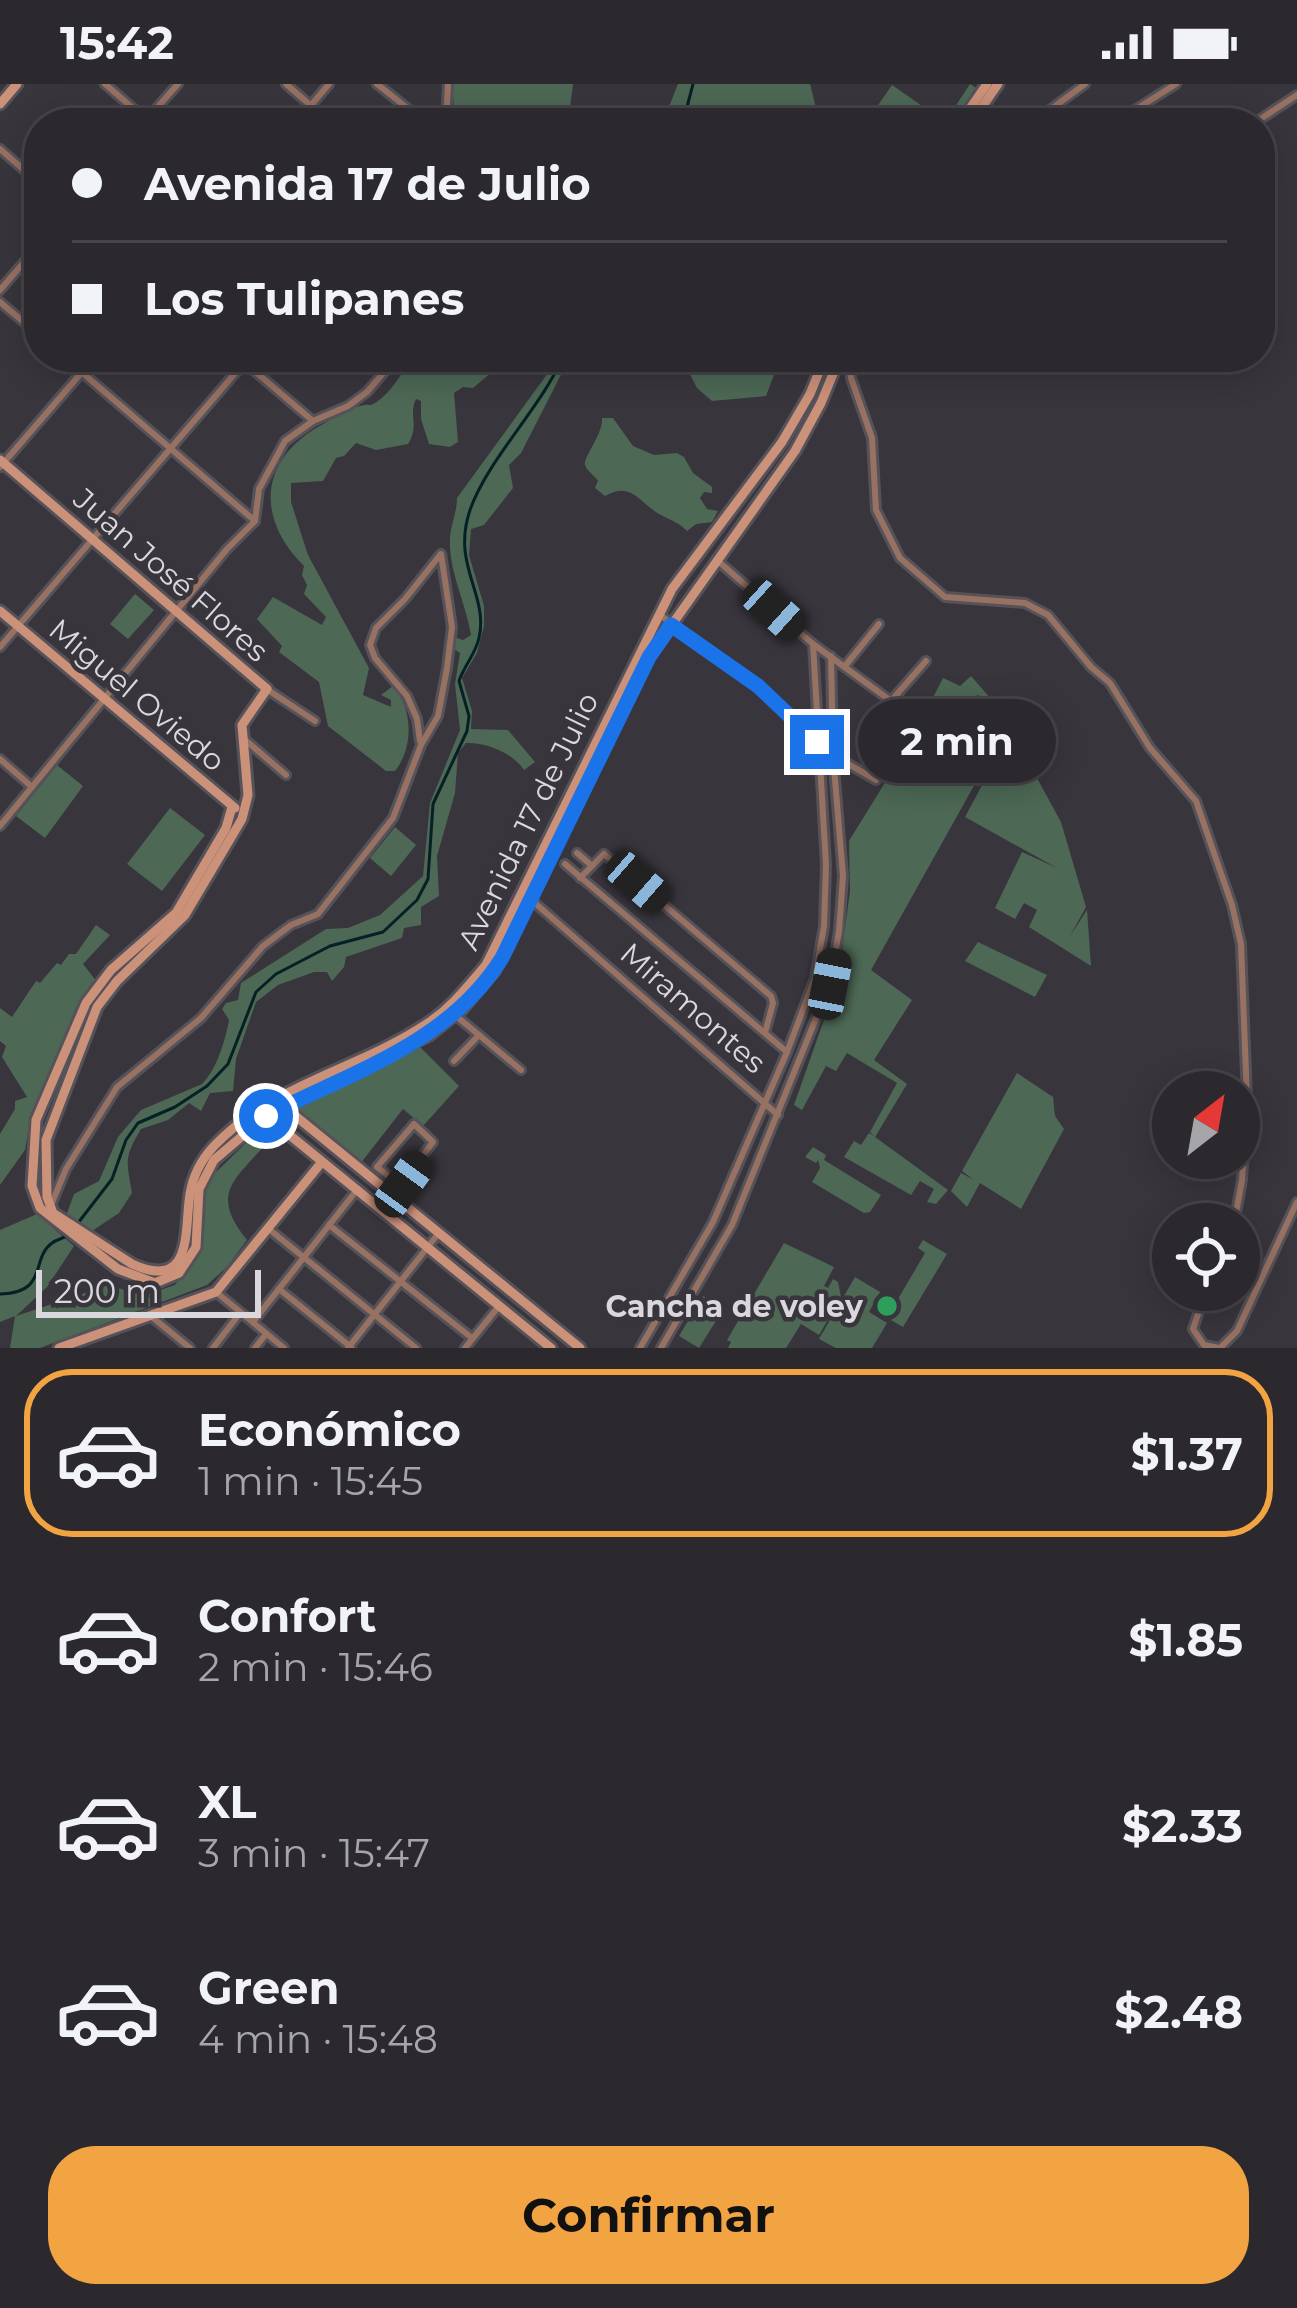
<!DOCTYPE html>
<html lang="es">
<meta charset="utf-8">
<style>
body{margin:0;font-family:Montserrat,sans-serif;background:#333036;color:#f1f3f6;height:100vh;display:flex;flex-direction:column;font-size:45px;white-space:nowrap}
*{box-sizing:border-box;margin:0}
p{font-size:39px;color:#a6a6aa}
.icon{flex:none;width:66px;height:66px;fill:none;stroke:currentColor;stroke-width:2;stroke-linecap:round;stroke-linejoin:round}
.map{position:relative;height:1264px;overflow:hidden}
.details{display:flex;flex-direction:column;background:#2b282e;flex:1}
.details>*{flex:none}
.guide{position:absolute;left:24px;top:24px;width:1251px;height:264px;border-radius:48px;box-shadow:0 6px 30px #0003,0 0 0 3px #47444a;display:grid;align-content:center;height:264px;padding:0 48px;background:#2b282e}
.needle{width:78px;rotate:31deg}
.fabs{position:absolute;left:1152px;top:987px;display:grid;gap:24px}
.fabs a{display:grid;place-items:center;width:108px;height:108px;border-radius:50%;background:#2b282e;box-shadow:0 6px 30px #0003,0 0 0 3px #47444a;font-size:60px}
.scale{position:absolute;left:36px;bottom:30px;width:225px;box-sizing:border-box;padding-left:12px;border:6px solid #dbd8dd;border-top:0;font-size:33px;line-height:42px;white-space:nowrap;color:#dbd8dd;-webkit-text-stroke:9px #39353d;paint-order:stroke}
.end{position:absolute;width:54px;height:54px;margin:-27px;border:15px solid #1a73e8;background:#fff;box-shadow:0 0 0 6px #fff}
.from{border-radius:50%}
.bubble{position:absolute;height:84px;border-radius:42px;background:#2b282e;box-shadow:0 6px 30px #0003,0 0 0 3px #47444a;font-size:39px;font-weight:700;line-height:84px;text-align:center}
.car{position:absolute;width:36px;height:72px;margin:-36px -18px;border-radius:15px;box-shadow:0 0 9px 3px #0007;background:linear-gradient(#222 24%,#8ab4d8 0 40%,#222 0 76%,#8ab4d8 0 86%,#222 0)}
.guide b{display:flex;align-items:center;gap:42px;height:114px;font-size:45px}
.guide b+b{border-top:3px solid #47444a}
.guide i{width:30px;height:30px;background:#f1f3f6}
ul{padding:21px 0 0;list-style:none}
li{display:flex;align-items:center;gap:36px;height:168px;margin:0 24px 18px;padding:0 24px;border:6px solid transparent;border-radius:48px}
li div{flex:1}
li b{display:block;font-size:45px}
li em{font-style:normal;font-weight:700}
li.on{border-color:#f3a442}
li>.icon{width:108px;height:108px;stroke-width:1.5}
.button{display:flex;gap:24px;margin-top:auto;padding:24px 48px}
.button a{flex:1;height:138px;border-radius:48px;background:#f3a442;color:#111;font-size:48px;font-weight:700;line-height:138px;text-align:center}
.status{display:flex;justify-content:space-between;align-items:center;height:84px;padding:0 60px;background:#2b282e;direction:ltr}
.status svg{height:33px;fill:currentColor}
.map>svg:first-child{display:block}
</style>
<div class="status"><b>15:42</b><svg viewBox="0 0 49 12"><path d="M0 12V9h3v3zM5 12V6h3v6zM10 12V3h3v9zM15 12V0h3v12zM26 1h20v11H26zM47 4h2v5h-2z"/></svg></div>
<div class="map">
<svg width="1297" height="1264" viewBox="0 0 1297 1264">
<rect width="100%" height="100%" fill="#39353d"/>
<g fill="#4d6855">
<path d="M452,0H573L568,39H496L487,30L474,35L458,32L454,24Z"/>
<path d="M678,0H810L817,28L878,39H654L670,20Z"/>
<path d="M970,0L976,4L951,39H883L872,30L892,1L945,38Z"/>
<path d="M413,273H510L473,304L463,303L454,309L458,358L450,363L429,360L421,335V317L416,315C408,331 420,341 408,360L376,366L356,359L344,372L336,374L323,397L291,399V418L308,471L369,584L363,611L391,623V616L381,611L393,602C413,624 414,663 395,687H386L328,642L319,598L279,568L282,562L257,535L273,513L322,541L326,533L304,510L307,501L302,491L304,482C257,436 258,378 318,343C330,336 347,325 360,322C373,318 366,325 378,317C392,307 403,287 413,273Z"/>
<path d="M549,273H570L521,369L509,381L513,404L484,441L471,445L469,471L484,522V542L477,569L462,594L472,627L471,645L508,646L535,678L524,686C513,669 486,658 466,659L458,669L455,709L437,772L439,812L421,823V841L404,844L402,854L346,873L344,883L332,897L327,888H314L278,901L256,918L236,975L233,1007L210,1009L201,1027L189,1019L168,1036L141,1045C123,1075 127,1078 132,1109L119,1129L92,1147L66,1132L74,1110L99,1097L118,1053L141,1026L202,1000C217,985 225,957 229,936L222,925L226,919L238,916L241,899L326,845L348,844L380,831L423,792L430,719L460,646L455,600L460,569L445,559L448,551L463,556L471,551C466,519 448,486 450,453C451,440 457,428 457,414L553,282Z"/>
<path d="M681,273H792L774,291L766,312L712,317L697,304Z"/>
<path d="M602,334H613L633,362L654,371L677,369L684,373L693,389L712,403V409L704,408L700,414L707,425L718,427L712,438L696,440L687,447C678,438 672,437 661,431C640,420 632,396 605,412L595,404L598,397C594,391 587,387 585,381C583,373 603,351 602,334Z"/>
<path d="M135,510L154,526L128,555L110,540Z"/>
<path d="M971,592L991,615L977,611L975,616L1004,648L871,886L912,916L874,976L907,1000L875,1053L948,1106L936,1120L927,1118L934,1105L920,1097L911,1111L844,1073L854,1057L861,1061L869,1049L874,1052L870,1048L897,999L847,969L836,987L826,982L802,1026L794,1021L838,896L850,807L849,757L910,658L943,594L960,602Z"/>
<path d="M1009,673L1019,681L1026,674L1061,738L1086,823L1070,852L1087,826L1091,882L1029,843L1037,826L1024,819L1015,835L995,824L1022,768L1057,784L965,733L994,679L1003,684Z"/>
<path d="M57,681L83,702L45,754L16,732Z"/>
<path d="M170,724L205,751L162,807L127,780Z"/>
<path d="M395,743L416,761L391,792L370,774Z"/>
<path d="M96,841L110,851L83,880L97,898L60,961L29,1043L25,1066L0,1101V1050L15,1025V1017L27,1013L2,973L6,962L0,957V924L12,933L36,897L40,899L57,879L61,881L69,870H76Z"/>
<path d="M978,858L1047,891L1035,913L965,877Z"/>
<path d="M420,963L459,1002L423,1042L403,1025L360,1080L292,1025Z"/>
<path d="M1017,989L1053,1013L1055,1032L1064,1045L1021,1125L980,1099L967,1123L951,1107L961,1089L974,1096L962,1087Z"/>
<path d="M270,1051L271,1054C238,1094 207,1107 247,1156L227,1183L207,1201L40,1264H10L15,1232L0,1238V1146L37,1130L74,1162L47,1203L16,1232L109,1201L143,1212L175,1201L200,1168L205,1108L211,1093L252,1053Z"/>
<path d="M813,1063L826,1071L824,1076L881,1111L870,1128L864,1129L812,1098L820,1084L818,1076L816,1079L805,1073Z"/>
<path d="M923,1156L947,1170L903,1243L875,1227L886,1209L898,1215L925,1169L918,1164Z"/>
<path d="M784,1159L834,1183L824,1202L828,1204L833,1195L838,1198L841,1213L819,1251L801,1240L786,1264H728L731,1258L727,1256Z"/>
<path d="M855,1193L880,1208L869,1228L887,1239L872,1264H836L819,1255Z"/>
<path d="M703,1212L724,1224L699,1264L679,1252Z"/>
</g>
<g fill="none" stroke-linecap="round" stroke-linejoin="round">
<g stroke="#052125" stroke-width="3">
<path d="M675,39L687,23L693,0"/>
<path d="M78,1139L112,1095L126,1056L138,1039L175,1023L207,1002L228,980L256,908L276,890L330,862L383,848L417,816L428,795L433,720L467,647L469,632L459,597C464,582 476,569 479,554C489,510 451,482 470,426C488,375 540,325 563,273"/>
<path d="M0,1210C49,1209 30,1175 52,1159C57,1155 63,1155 68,1151"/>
</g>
<g stroke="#56525a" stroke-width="12">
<g id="street">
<path d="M105,0L150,39"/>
<path d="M286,0L331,39"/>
<path d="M377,0L426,39"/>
<path d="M146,36L178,0"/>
<path d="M1256,38L1297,11"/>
<path d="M296,39L329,0"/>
<path d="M446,39L448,0"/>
<path d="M474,39L485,36"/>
<path d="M1032,39L1085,0"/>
<path d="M1100,39L1122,34L1176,0"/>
<path d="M0,65L39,99"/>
<path d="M0,206L39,161"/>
<path d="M0,218L39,251"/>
<path d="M64,273L255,437"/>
<path d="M238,273L313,337"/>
<path d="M849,273L851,294L872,354L876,426L900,474L945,513L1025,519L1048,531L1091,583L1110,599L1150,664L1196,717L1232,821L1241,860L1247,1016L1242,1096L1234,1140"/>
<path d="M0,383L95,273"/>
<path d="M718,477L813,560L891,617L915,640"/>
<path d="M660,531L758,602L833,671L876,696"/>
<path d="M0,563L249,273"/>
<path d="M845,582L879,540"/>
<path d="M268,606L315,637"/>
<path d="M891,617L926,577"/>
<path d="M243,654L286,691"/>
<path d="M420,657L417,635L407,612L375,574L370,561L376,544L405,515L440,471"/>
<path d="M0,675L32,703"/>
<path d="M0,742L227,465L255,437L259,405L285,357L313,337L348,322L367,308L397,273"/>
<path d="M577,769L591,781"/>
<path d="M565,780L787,968"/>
<path d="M580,794L604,770L771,912L773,919L765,949"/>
<path d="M528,813L778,1031"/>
<path d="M455,931L521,986"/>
<path d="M454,977L479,951"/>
<path d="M414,1040L433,1058L400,1101L377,1083Z"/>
<path d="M51,1121L66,1085L117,1003L201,934L263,862L291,841L318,830L393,734L421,661L438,632L447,584L452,543L441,470"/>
<path d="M329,1141L472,1254"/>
<path d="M270,1146L416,1264"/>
<path d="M279,1205L351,1263"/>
<path d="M1206,1206L1193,1245L1204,1261L1219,1264"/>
<path d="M216,1208L284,1264"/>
<path d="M152,1233L190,1264"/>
<path d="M253,1238L356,1107"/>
<path d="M213,1264L240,1229"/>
<path d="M255,1264L266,1250"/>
<path d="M348,1264L438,1150"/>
<path d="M465,1264L499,1222"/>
<path d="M640,1264L713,1138L787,968L815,894L824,842L826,781L813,560"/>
<path d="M661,1264L732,1141L830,900L839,847L843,792L833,671L831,572"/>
<path d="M1220,1264L1237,1247L1297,1118"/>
</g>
</g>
<g stroke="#56525a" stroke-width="15">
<g id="secondary">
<path d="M0,20L17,0"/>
<path d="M960,39L987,0"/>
<path d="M971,39L998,0"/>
<path d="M0,376L267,605L242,641L248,711L242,735L185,831L117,897L97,923L46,1056L47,1113L53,1129L132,1180C194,1208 184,1146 190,1110C193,1091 201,1076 214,1062C274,999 358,986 428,939C452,923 467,903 486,881L672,505L782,358L810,310L825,273"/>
<path d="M0,527L235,724"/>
<path d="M232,723L226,744L176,829L111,886L86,919L36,1036L32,1102L40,1124L118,1185L155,1199L179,1189L196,1163L199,1105L214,1076L266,1032L429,951L462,925L495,886L649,573L795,367L821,319L840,273"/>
<path d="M282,1021L580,1264"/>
<path d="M265,1031L551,1264"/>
<path d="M59,1264L216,1208L321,1079"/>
</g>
</g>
<use href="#street" stroke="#977162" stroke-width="6"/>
<use href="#secondary" stroke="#cc9179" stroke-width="9"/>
</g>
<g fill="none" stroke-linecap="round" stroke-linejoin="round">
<path stroke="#1a73e8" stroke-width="15" d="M266,1032C352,988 449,959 502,874L649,573L671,541L758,602L817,658"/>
</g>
<circle fill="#2e9e5b" stroke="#39353d" stroke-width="4.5" cx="887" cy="1222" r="12"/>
<g text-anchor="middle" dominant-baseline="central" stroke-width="9" stroke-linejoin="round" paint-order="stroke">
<g font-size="30" fill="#dbd8dd" stroke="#39353d">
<text transform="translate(171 491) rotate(41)">Juan José Flores</text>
<text transform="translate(137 611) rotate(40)">Miguel Oviedo</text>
<text transform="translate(528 737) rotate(-64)">Avenida 17 de Julio</text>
<text transform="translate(693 924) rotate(41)">Miramontes</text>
</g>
<g font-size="30" font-weight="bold" fill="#dbd8dd" stroke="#39353d" text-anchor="end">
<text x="863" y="1222">Cancha de voley</text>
</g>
</g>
</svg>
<div class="fabs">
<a><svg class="needle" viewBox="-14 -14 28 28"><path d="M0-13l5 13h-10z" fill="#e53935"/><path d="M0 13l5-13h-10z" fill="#a6a6aa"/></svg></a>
<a><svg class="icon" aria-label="locate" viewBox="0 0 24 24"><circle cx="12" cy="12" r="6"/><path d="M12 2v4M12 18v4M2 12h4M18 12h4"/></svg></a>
</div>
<div class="scale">200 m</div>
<i class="end from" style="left:266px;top:1032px"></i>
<i class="end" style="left:817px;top:658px"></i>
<div class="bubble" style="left:858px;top:615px;width:198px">2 min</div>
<i class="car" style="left:774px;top:526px;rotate:132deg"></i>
<i class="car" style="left:638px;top:798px;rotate:131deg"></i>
<i class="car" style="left:830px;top:900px;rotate:11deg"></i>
<i class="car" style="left:404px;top:1100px;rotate:36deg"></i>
<div class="guide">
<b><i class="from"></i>Avenida 17 de Julio</b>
<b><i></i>Los Tulipanes</b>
</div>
</div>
<section class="details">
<ul>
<li class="on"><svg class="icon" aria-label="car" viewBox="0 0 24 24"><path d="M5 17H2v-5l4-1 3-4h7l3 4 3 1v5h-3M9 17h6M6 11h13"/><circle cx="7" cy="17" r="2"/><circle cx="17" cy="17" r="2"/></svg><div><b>Económico</b><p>1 min · 15:45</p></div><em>$1.37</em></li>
<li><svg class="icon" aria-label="car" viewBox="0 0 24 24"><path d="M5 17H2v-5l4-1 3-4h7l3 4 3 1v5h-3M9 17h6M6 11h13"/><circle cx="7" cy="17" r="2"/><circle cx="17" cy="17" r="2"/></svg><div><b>Confort</b><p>2 min · 15:46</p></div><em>$1.85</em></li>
<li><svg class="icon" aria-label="car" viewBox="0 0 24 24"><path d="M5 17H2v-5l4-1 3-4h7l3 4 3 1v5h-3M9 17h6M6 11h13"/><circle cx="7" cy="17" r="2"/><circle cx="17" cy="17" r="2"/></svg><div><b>XL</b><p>3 min · 15:47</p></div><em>$2.33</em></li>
<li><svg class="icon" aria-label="car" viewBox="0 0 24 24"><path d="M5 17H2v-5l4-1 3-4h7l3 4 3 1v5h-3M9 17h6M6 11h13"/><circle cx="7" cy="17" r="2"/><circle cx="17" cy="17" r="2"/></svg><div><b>Green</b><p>4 min · 15:48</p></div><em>$2.48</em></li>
</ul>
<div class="button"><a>Confirmar</a></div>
</section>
